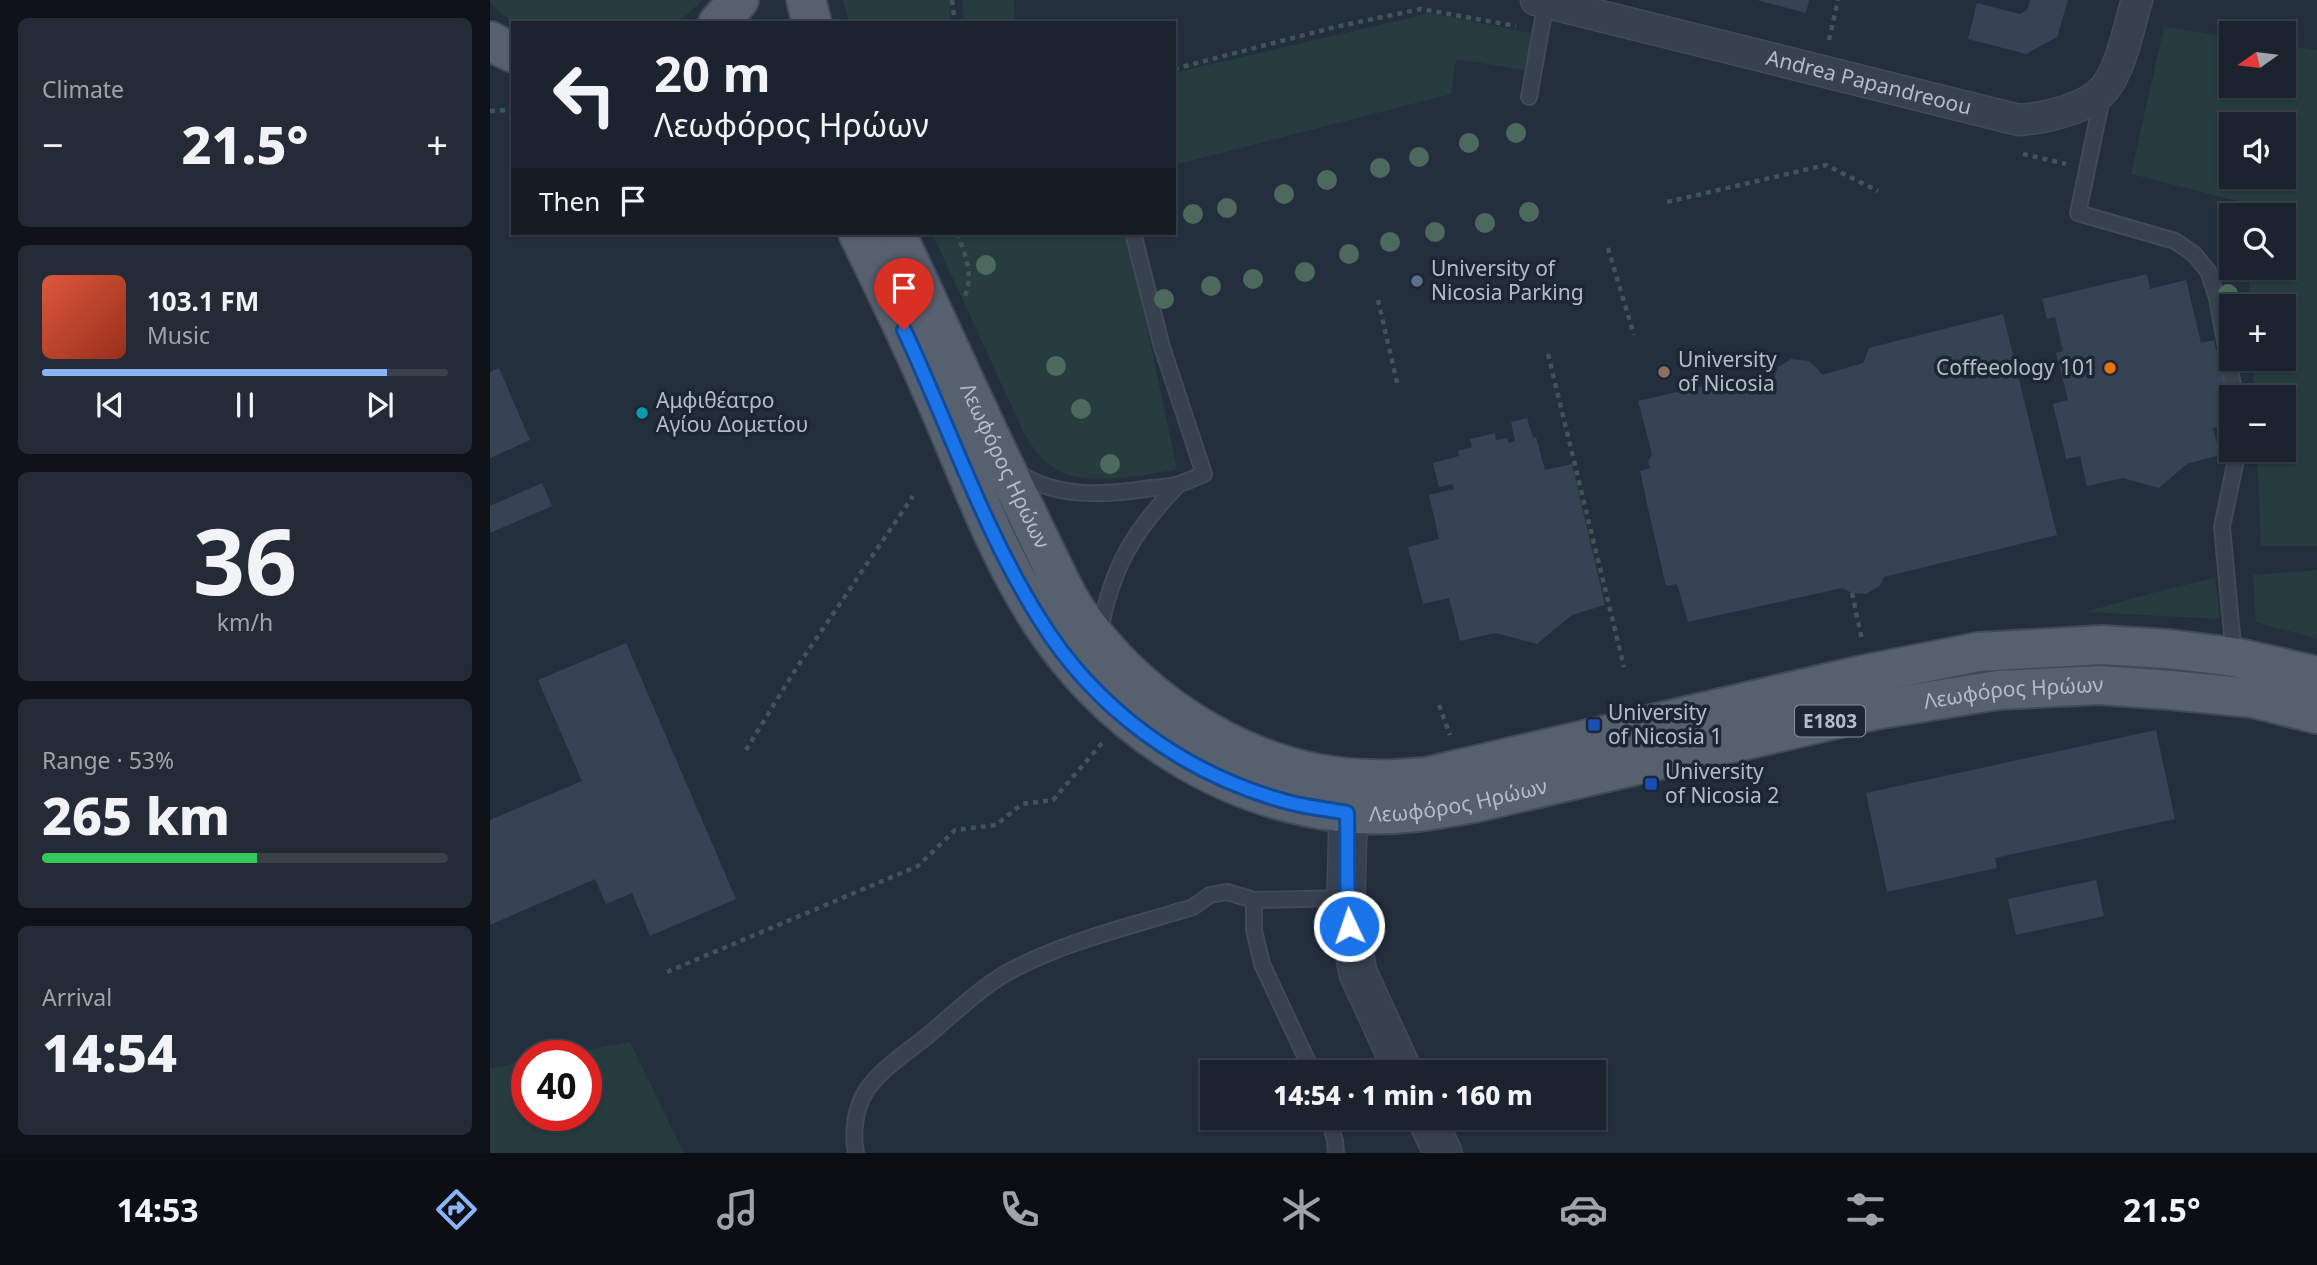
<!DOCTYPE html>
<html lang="en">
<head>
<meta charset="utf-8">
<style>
  body { margin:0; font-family:"Noto Sans",sans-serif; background:#242b36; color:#f1f3f6; height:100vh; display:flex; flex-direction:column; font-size:26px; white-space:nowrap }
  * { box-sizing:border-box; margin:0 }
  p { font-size:23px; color:#a0a4aa }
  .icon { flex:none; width:38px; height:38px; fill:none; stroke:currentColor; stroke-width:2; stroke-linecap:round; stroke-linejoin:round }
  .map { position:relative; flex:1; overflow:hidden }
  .sheet { display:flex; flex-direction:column; gap:18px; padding:18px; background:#0f1319; width:490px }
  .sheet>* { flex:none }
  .top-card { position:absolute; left:21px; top:21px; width:665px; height:214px; border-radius:0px; box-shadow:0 2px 5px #0004,0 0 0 2px #39404a; background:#1b232e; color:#f1f3f6; overflow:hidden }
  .needle { width:46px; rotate:256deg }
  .tools { position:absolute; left:1729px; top:21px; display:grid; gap:14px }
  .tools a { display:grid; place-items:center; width:77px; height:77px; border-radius:0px; background:#1b232e; box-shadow:0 2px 5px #0004,0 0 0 2px #39404a; font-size:35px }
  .speed { position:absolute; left:21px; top:1040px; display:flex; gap:14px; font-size:35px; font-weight:700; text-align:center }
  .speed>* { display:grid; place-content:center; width:91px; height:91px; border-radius:50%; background:#1b232e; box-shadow:0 2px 5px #0004,0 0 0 2px #39404a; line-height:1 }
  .speed .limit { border:10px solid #d22; background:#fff; color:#111 }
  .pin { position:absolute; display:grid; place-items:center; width:60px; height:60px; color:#fff; margin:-72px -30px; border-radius:50% 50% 50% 0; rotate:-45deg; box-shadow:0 0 7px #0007 }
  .pin .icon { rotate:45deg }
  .me { position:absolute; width:77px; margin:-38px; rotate:357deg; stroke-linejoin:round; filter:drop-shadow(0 0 5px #0008) }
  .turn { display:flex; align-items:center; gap:24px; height:147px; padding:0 28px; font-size:32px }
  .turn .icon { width:91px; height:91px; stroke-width:2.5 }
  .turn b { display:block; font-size:49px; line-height:60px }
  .then { display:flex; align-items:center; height:66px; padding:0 28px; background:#0003; gap:14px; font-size:26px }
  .big { font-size:52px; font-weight:800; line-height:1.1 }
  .sheet .card { flex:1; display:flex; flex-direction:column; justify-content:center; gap:10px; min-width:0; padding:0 24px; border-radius:10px; background:#242b36 }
  .sheet .dial { align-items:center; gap:0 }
  .dial b { font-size:91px; line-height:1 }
  .song { display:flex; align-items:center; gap:21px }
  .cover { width:84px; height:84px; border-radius:10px; background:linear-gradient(135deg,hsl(10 70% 55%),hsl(10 70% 35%)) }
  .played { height:7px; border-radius:4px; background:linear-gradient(90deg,#8ab4f8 85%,#39404a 85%) }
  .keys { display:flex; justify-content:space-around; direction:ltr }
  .heat { display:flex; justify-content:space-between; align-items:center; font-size:38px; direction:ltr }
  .charge { height:10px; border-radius:5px; background:linear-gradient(90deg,#34c759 53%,#39404a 0) }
  .trip { position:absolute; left:710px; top:1060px; width:406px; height:70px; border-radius:0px; background:#1b232e; box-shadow:0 2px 5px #0004,0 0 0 2px #39404a; font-weight:800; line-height:70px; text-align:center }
  .tab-bar { display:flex; height:112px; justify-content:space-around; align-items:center; background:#0b0e12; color:#a0a4aa }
  .tab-bar .icon { width:49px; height:49px }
  .tab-bar .on { color:#8ab4f8 }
  .tab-bar b { font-size:32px; color:#f1f3f6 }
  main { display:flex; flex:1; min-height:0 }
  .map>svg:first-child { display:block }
  .green { fill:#263c3f; fill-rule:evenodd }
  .building { fill:#364354 }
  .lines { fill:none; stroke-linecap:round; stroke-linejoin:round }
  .service-casing { stroke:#414a57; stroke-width:18 }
  .minor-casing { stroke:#414a57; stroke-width:33 }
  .tertiary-casing { stroke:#414a57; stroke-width:40 }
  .primary-casing { stroke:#414a57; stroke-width:42 }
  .path { stroke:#3f5557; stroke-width:4.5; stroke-dasharray:5 5; stroke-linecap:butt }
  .service { stroke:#38414e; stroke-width:14 }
  .minor { stroke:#38414e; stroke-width:30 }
  .tertiary { stroke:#38414e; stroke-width:37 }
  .primary { stroke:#56606e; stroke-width:38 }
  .tree { fill:#4b6a5d }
  .route-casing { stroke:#114b97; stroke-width:18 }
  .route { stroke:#1a73e8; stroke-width:12 }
  .service-dot { fill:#5c6f8a; stroke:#1d2633; stroke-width:2.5 }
  .food-dot { fill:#e8710a; stroke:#1d2633; stroke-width:2.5 }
  .education-dot { fill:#8d6e63; stroke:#1d2633; stroke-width:2.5 }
  .culture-dot { fill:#0f9aa8; stroke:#1d2633; stroke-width:2.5 }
  .transit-dot { fill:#1a4fb4; stroke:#1d2633; stroke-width:2.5 }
  .labels { text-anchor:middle; stroke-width:7; stroke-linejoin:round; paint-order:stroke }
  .shield { fill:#1d2633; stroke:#878f9c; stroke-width:2 }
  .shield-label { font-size:19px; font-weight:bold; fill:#b4bcc9 }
  .street-label { font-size:21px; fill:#b4bcc9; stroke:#1d2633 }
  .poi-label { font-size:21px; fill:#b4bcc9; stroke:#1d2633; text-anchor:start }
</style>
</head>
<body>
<main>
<section class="sheet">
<div class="card"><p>Climate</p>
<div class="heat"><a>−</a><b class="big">21.5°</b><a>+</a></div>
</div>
<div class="card">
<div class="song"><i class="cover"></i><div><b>103.1 FM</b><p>Music</p></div></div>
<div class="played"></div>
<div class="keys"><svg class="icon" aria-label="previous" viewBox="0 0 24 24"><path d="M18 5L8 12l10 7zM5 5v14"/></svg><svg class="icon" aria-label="pause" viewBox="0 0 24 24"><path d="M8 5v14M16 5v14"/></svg><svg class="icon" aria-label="next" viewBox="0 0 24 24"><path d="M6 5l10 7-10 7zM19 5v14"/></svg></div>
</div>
<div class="card dial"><b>36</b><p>km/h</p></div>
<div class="card"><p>Range · 53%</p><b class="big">265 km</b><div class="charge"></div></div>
<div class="card"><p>Arrival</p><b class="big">14:54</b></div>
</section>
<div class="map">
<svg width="1827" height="1153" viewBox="0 0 1827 1153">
  <rect width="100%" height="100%" fill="#242f3e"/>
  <path class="green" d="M0 0H212L198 14 184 23H23L0 3Z
    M353 0H460L461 23H359Z
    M472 0H524L525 23H474Z
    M941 13 1045 34 1039 71 966 59 961 94 684 165V73Z
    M1674 27 1741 37V86H1794V45L1827 50V546H1771L1767 450H1794V397H1764L1763 359H1794V306H1760L1759 268H1794V215H1756L1755 203 1641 174ZM1741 124H1794V177H1741Z
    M442 233H637L687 469C656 476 597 486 569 471 553 463 541 446 533 431Z
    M1827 570V639L1766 622 1763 575Z
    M1725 578 1730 619 1595 612 1673 590Z
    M140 1042 194 1153H0V1068L37 1061V1115H96V1055H70Z"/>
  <path class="building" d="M1267 0H1319L1316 13Z
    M1540 0H1578L1567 37 1536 54 1478 39 1487 3 1530 14 1537 10Z
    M1657 274 1660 289 1696 280 1711 343 1724 340 1741 412V423L1723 428 1730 455 1697 464 1669 488 1633 478 1597 486 1590 456 1576 459 1563 404 1578 400 1566 353 1573 351 1565 317 1557 319 1552 299Z
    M1513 314 1567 535 1394 577 1390 586 1376 594 1362 593 1352 588 1198 622 1187 584 1176 586 1159 513 1150 471 1160 468 1158 461 1162 454 1148 401 1235 381 1251 394 1281 387 1288 367 1301 359 1319 361 1328 369 1332 375 1373 363 1379 348Z
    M9 368 40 440 0 458V372Z
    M1037 418 1043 438 1046 437 1055 470 1082 464 1115 605 1082 615 1047 644 1005 633 970 641 959 598 933 604 918 547 949 539 939 495 964 489 963 484 949 487 943 463 969 456 968 451 982 447 980 439 1005 433 1006 440 1017 438 1019 443 1025 441 1021 422Z
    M52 483 62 506 0 533V506Z
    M136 643 246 899 160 936 142 893 116 904 105 879 0 925V820L92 781 48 680Z
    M1666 730 1685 819 1505 858 1507 868 1397 892 1376 793Z
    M1606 880 1614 916 1526 935 1518 899Z"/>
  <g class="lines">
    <g class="service-casing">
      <path id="service" d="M1613 93 1588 213 1685 241 1704 254 1718 271 1727 298 1745 397
        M1039 97 1056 2
        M529 473C567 499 618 495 662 488 670 487 680 487 689 484 697 482 706 477 714 474L672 347 643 233
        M610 632C621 569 644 530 688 485
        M1744 656 1732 527 1748 450
        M764 900V930L772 964 823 1073
        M839 1118 845 1141 846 1153
        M366 1153C362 1134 365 1108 376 1091 391 1069 416 1053 436 1037 465 1013 495 982 530 966 584 939 645 925 703 907L720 895 737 892 764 900 855 898"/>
    </g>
    <g class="minor-casing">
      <g id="minor">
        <path id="s1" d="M1046 0 1529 120C1555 118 1598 109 1615 88 1632 66 1639 26 1647 0"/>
      </g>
    </g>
    <g class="tertiary-casing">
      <path id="tertiary" d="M859 784 856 898 859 926 868 973 914 1073
        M936 1118 953 1153"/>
    </g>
    <g class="primary-casing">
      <g id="primary">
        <path d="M316 0 322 23"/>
        <path d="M228 23 249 0"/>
        <path d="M0 41 23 53"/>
        <path id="s2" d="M368 233C393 285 419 337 442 391 476 467 504 549 550 620 619 726 731 800 857 813 902 818 945 810 988 802L1385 710 1508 690 1609 685 1680 690 1763 698 1827 714"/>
        <path id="s3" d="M406 233C444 314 481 397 520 478 533 505 546 532 559 559 569 579 578 601 592 619 658 710 769 778 883 779 901 780 918 778 936 777L1372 675 1488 652 1612 645 1678 649 1744 657 1827 676"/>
      </g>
    </g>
    <path class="path" d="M462 0 465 23
      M1339 40 1348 0
      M684 69 845 27 931 9 1026 26
      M0 111 23 110
      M1533 154 1576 164
      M1177 202 1336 165 1388 191
      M467 233C475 254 484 274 475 296
      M1118 248 1144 335
      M888 300 908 387
      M1058 354 1134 667
      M1362 593 1372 640
      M949 705 960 735
      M256 750 307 667 423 496
      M177 972 428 866 465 830 506 825 532 804 563 800 613 742"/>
    <use href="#service" class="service"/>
    <use href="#minor" class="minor"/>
    <use href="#tertiary" class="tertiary"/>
    <use href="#primary" class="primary"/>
  </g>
  <g class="tree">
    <circle cx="1026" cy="133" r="10"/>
    <circle cx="979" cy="143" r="10"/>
    <circle cx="929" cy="157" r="10"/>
    <circle cx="890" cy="168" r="10"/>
    <circle cx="837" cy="180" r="10"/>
    <circle cx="794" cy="194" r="10"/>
    <circle cx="737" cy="208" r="10"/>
    <circle cx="1039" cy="212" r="10"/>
    <circle cx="703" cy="214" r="10"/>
    <circle cx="995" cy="223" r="10"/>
    <circle cx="945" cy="232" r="10"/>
    <circle cx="900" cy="242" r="10"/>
    <circle cx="859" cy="254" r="10"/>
    <circle cx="496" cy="265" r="10"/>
    <circle cx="815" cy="272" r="10"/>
    <circle cx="763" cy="279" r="10"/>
    <circle cx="721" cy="286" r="10"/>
    <circle cx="1738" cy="294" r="10"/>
    <circle cx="674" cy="299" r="10"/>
    <circle cx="566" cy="366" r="10"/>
    <circle cx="591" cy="409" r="10"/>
    <circle cx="620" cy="464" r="10"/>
  </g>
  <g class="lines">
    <g class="route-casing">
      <path id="route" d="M414 330C459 426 493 529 549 618 604 708 693 773 794 801 814 807 836 809 857 813 858 851 856 888 859 926"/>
    </g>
    <use href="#route" class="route"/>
  </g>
  <circle class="service-dot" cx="927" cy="281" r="7"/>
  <circle class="food-dot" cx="1620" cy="368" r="7"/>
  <circle class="education-dot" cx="1174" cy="372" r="7"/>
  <circle class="culture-dot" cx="152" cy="413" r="7"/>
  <g class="transit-dot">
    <rect x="1097" y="718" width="14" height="14" rx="3.5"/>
    <rect x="1154" y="777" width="14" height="14" rx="3.5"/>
  </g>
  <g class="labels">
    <rect class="shield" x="1305" y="705.5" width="70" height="31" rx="5"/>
    <g class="shield-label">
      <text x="1340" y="728">E1803</text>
    </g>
    <g class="street-label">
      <text dy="7" stroke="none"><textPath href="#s1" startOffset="343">Andrea Papandreoou</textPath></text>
      <text dy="7" stroke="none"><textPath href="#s3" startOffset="257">Λεωφόρος Ηρώων</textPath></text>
      <text dy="7" stroke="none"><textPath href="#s2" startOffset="1482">Λεωφόρος Ηρώων</textPath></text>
      <text dy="7" stroke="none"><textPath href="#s2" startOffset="915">Λεωφόρος Ηρώων</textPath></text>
    </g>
    <g class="poi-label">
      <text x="941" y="276">University of<tspan x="941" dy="24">Nicosia Parking</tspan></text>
      <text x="1188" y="367">University<tspan x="1188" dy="24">of Nicosia</tspan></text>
      <text x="1606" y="375" text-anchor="end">Coffeeology 101</text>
      <text x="166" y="408">Αμφιθέατρο<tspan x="166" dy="24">Αγίου Δομετίου</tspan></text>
      <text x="1118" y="720">University<tspan x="1118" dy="24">of Nicosia 1</tspan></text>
      <text x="1175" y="779">University<tspan x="1175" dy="24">of Nicosia 2</tspan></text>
    </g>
  </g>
</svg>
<div class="tools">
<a><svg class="needle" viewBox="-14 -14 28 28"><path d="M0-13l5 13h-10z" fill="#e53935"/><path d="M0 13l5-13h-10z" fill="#a0a4aa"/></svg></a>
<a><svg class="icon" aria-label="sound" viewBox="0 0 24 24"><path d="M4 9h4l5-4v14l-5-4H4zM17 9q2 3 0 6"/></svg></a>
<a><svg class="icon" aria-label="search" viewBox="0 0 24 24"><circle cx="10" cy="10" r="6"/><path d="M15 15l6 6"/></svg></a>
<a>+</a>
<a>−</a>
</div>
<div class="speed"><div class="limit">40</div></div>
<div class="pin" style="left:414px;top:330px;background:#d93025"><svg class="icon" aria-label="arrive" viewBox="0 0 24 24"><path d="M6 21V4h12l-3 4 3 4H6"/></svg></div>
<svg class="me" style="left:859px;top:926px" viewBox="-20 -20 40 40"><circle r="17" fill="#1a73e8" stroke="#fff" stroke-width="3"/><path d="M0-11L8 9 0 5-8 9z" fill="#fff"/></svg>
<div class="trip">14:54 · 1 min · 160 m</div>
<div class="top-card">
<div class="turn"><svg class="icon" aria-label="left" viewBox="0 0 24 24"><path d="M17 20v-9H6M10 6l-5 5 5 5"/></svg><div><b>20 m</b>Λεωφόρος Ηρώων</div></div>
<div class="then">Then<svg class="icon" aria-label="arrive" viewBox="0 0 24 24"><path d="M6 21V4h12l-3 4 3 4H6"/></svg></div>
</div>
</div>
</main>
<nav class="tab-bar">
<b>14:53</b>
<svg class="icon on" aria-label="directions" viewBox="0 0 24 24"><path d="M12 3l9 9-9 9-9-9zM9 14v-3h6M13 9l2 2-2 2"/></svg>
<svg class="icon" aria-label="music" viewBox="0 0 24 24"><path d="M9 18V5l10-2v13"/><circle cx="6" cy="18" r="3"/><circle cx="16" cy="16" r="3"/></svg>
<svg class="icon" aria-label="phone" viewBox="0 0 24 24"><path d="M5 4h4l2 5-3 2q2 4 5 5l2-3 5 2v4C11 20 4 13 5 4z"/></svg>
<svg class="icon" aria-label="climate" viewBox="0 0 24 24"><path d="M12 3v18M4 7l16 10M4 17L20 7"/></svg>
<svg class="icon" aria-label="car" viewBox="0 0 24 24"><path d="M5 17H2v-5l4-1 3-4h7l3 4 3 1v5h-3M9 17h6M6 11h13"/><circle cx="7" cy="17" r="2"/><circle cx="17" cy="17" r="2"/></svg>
<svg class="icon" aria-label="filters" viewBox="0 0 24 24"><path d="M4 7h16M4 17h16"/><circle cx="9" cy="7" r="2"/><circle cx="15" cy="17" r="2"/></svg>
<b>21.5°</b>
</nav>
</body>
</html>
